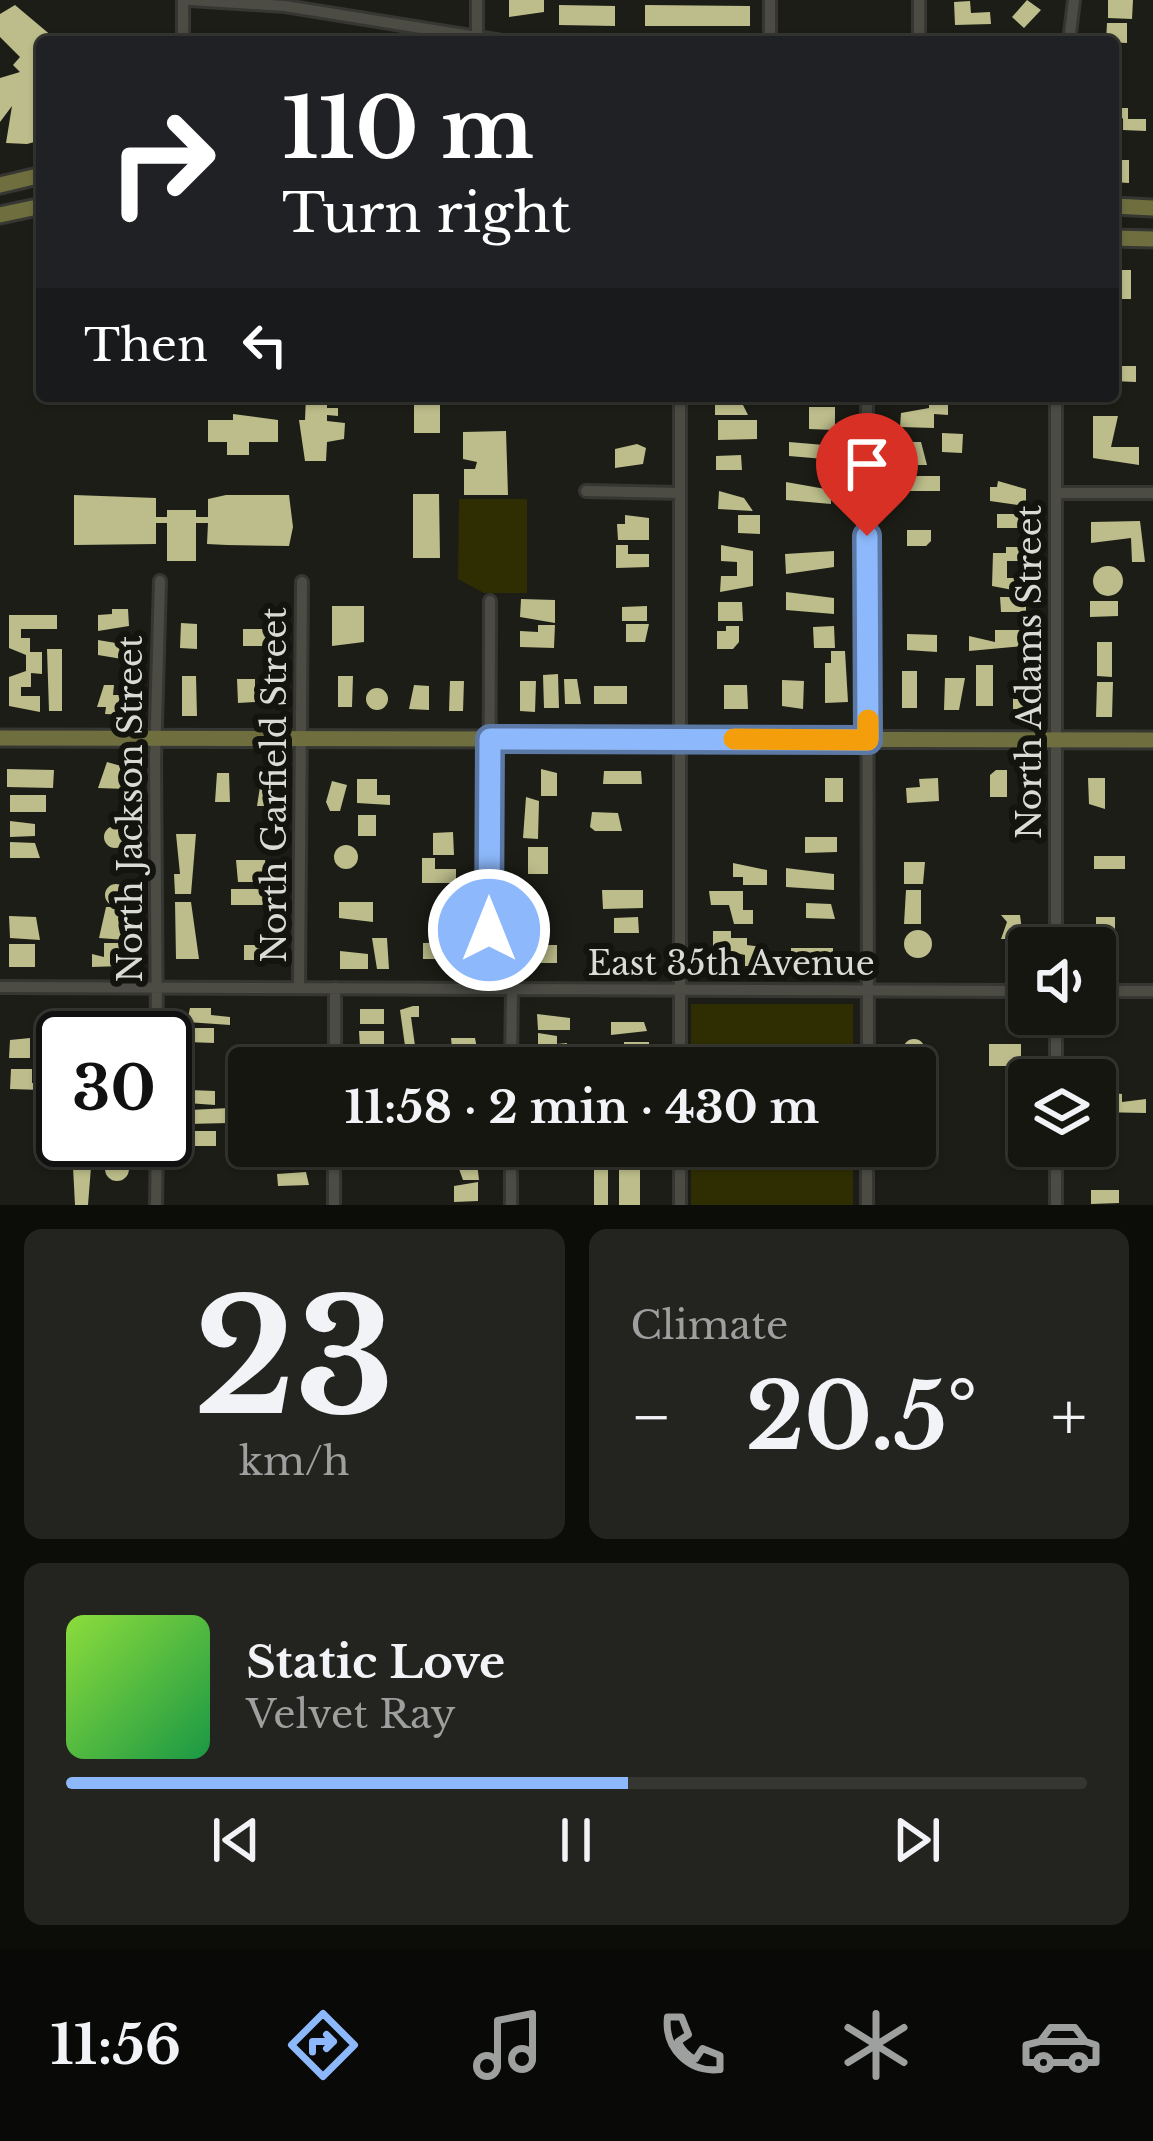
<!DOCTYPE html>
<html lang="en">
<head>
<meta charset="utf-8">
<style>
  body { margin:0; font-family:"Libre Baskerville",serif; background:#23231f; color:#f1f3f6; height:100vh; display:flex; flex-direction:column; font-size:45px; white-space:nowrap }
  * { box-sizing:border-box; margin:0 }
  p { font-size:39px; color:#9e9f9f }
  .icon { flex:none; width:66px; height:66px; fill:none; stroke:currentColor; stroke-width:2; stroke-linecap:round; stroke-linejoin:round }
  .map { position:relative; height:1205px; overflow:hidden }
  .sheet { display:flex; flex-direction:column; gap:24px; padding:24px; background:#0c0c09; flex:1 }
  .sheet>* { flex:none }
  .hud { position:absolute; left:36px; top:36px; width:1083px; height:366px; border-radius:12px; box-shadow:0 3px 9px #0004,0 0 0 3px #353531; background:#202124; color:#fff; overflow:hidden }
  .tools { position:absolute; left:1008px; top:927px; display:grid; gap:24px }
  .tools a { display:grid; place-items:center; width:108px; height:108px; border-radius:12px; background:#161611; box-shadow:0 3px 9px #0004,0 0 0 3px #353531; font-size:60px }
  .speed { position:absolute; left:36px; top:1011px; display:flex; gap:24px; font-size:60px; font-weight:700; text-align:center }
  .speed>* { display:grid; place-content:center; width:156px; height:156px; border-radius:50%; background:#161611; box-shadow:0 3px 9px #0004,0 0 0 3px #353531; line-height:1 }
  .speed .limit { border:6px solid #111; border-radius:18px; background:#fff; color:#111 }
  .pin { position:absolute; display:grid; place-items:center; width:102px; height:102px; color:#fff; margin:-123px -51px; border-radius:50% 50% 50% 0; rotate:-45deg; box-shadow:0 0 12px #0007 }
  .pin .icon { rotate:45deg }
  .me { position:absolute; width:132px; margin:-66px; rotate:0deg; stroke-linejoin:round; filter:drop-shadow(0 0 9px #0008) }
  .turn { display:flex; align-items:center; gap:42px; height:252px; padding:0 48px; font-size:54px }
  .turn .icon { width:156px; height:156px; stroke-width:2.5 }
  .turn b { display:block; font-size:84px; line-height:102px }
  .then { display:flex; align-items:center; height:114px; padding:0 48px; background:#0003; gap:24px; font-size:45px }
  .big { font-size:90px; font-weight:700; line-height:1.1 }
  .sheet .widget { flex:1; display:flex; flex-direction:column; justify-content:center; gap:18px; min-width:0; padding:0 42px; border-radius:18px; background:#23231f }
  .sheet .dial { align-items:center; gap:0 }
  .dial b { font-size:156px; line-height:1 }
  .song { display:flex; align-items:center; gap:36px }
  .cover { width:144px; height:144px; border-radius:18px; background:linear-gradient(135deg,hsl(90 70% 55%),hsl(140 70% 35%)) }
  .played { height:12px; border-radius:6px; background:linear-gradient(90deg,#8db9fc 55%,#353531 55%) }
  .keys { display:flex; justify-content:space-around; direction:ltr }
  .heat { display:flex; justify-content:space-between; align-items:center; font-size:66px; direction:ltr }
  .sheet .tiles { flex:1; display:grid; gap:24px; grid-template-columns:1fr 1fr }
  .widget:last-child { grid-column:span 2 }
  .trip { position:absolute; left:228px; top:1047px; width:708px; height:120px; border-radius:12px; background:#161611; box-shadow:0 3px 9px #0004,0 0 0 3px #353531; font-weight:700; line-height:120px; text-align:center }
  .tab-bar { display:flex; height:192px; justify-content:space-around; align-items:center; background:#090907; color:#9e9f9f }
  .tab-bar .icon { width:84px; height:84px }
  .tab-bar .selected { color:#8db9fc }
  .tab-bar b { font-size:54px; color:#f1f3f6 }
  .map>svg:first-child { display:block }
  .green { fill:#2f2e02 }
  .building { fill:#bcbd8a }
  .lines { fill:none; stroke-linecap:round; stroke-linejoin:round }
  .street-casing { stroke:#363632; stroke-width:16 }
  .secondary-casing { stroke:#363632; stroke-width:21 }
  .street { stroke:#4c4c45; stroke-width:10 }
  .secondary { stroke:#6e6e3f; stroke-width:15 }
  .route-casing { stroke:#5c78a4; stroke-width:30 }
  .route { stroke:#8db9fc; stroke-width:21 }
  .slow { stroke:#f59e0b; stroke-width:21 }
  .labels { text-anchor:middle; stroke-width:12; stroke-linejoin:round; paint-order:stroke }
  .street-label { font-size:33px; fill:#dadbd6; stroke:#14140e }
</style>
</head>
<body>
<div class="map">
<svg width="1153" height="1205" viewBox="0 0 1153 1205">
  <rect width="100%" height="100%" fill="#1d1d17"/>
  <path class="green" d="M459 499H527V593H484L458 579Z
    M691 1004H853V1068H691Z
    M691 1146H853V1205H691Z"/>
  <path class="building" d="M509 0H544V12L509 17Z
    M1027 0 1041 10 1024 28 1012 17Z
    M1108 0H1133L1132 19 1108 18Z
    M970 1 971 13 990 12 991 24 955 25 954 2Z
    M15 5 53 37 40 50 42 140 27 144 6 143 12 106 0 122V78L20 72 13 65 20 57 0 37V14Z
    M559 5 615 6V26L559 25Z
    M645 5 750 6V26H645Z
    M1107 23H1127V43L1106 42Z
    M1113 108H1128V119H1146V131L1123 130V118L1113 125Z
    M1113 160H1129V183L1113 182Z
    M1113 270H1131V299H1113Z
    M1113 366H1136V382L1113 381Z
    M306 396H327V408H338V416L327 415V421L345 423 344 439 327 442 326 461H305L299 420H305Z
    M414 396H440V433H414Z
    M929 396H948V415L934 414V428L900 427 901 413 929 408Z
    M715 398 740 399 748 415H715Z
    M809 407H835V430L809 429Z
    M233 414 278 420V442H249V455H227V442H208V420H233Z
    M1093 416H1118L1111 447H1139V465L1093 458Z
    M718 420H757V439L718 440Z
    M506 431 508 495H464V469H475L477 462 463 459V432Z
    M942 433 963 434 962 453 942 452Z
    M789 442 836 446V460L789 456Z
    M905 442H921L927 465H905Z
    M637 444 646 448 643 464 615 468V449Z
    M741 455 742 470H716V456Z
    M904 476H940V491H904Z
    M998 481 1026 489V506L990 501V487H997Z
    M786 482 831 490V504L786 500Z
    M719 491 744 498 753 511 718 509Z
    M413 494H439L440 558H413Z
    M74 495 156 498V517H167V510H196V517H208V499L226 495H289L293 527 289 546 227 545 207 544 208 523H196V561H167V523H156V544L74 545Z
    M997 514H1024V528H997Z
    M625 515 649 518V540H618L617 524H625Z
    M738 515H760V534L738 533Z
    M1140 521 1145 562H1132L1131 538 1091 543V522Z
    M907 530H931V541L926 546H907Z
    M616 545H628V554H649V567L616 568Z
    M721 545 753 551V586L720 592 721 576H737V562L721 561Z
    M1006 547H1023V561H1007V578H1023V592L992 586 993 553H1006Z
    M834 551V567L786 574 785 554Z
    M1093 581a15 15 0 1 1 30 0a15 15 0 1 1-30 0Z
    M786 592 834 598V614L786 610Z
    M1000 597H1026V612H1001Z
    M521 599 555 600V623L520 617Z
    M1090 601H1118V616L1090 617Z
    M718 602H742L743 621H718Z
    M332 606H364V642L332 646Z
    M647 606V621H622V607Z
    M112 609H128L129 626 98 631V615L112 614Z
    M9 615H57V629H21V638H30V652H42V674L31 673V687H21V696H40V712L9 706V677L26 671V655L9 648Z
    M181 623 197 624V649L180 648Z
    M626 624H649L645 642H626Z
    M538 625H555L554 648 520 647V631L538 632Z
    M726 626H739V642L733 649H717V631H726Z
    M834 626 835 648H814L813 627Z
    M243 629H271V646H243Z
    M995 630H1022L1023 646 969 651V636L995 642Z
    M907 634 937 635V652L907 650Z
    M98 640 128 645V660L98 655Z
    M1097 642H1112V677L1097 676Z
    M47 649H62V711H49Z
    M831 651H845L848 702 825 703V663H831Z
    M976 665H993V706H976Z
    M902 671H917V708H902Z
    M558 674 559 708H544L543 675Z
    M182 676H196L197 716H182Z
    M338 676H353L352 707H338Z
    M945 678H965L959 710H944Z
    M237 679H255V702L238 703Z
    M564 679H577L581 704H565Z
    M782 680 804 681 803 709 782 706Z
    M450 681H464L463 711H449Z
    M520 681H536L535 712 520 711Z
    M1097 682H1113L1112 717H1096Z
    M104 685H114L113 695H131V715L105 714 106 707H97Z
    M414 685 429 686V710L409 709Z
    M724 685H747L748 709H724Z
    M594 686H627V704H594Z
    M1013 686H1032L1028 709H1013Z
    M366 699a11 11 0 1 1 22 0a11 11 0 1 1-22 0Z
    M107 762 128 768 126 789 98 788Z
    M7 769 54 770 53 788 7 787Z
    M541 769 557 773V796H541Z
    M996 770H1007V797H990V775Z
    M604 771H641L642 784H603Z
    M217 773H229L230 802H215Z
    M262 774 276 777V803L270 806H257Z
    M825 778H843V802H825Z
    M938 778 939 801 907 803 906 788 920 787 919 779Z
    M1088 778H1105V809L1089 804Z
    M357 779H377V795H390V805L357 803Z
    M332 781 347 785 340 811H330L326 802Z
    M10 795H46V812H10Z
    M526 797 539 801 538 839 523 838Z
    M592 812 618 813 622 831H595L590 827Z
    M358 815H376V836H358Z
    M10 821 35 824V836L10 837Z
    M104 837a11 11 0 1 1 22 0a11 11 0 1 1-22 0Z
    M453 832 454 855H433V833Z
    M176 834H196L191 894H175L174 874H180Z
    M805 837H837V852L805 853Z
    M10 842 35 843 40 858H10Z
    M334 857a12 12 0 1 1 24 0a12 12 0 1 1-24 0Z
    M528 847H548V874H528Z
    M1094 856H1125V869H1094Z
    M422 858H435V869H456V883H422Z
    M236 860H265L267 882H238Z
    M904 862H925L923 884H904Z
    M733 863 767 870V885H743V877H733Z
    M786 868 834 874V890L786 887Z
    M105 895a11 11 0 1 1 22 0a11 11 0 1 1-22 0Z
    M231 889H267V905H231Z
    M602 890H643V908L603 909Z
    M906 890H921V924H904Z
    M709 891H743V910H753V924H734L729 905H711Z
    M175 902H191L199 959H176Z
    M339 902H373V922L339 918Z
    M806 903 831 904 835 919 806 918Z
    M106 907H122L126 940 99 938Z
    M1001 915H1020L1023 939H1001L1007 922Z
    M9 916 36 917 40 940 10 938Z
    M638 917 639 933H614V918Z
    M1096 917H1115V937H1096Z
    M904 944a14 14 0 1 1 28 0a14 14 0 1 1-28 0Z
    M713 931H731V938H747V945L762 947V966H745V955L713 948Z
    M372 938H387L389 969H377Z
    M455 942V959H423V943Z
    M104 943H125L122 966 92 967V954L104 957Z
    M9 944H35V967H9Z
    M244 945H271V960H244Z
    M529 945H557V963H529Z
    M791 948H833V962H791Z
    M340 951 368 954V969H340Z
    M413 1006H419V1017H411L416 1053H406L400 1010Z
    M190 1008H211V1015L230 1017V1025L187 1022Z
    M360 1009H384V1024H360Z
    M104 1021a12 12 0 1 1 24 0a12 12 0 1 1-24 0Z
    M537 1014 570 1018V1030H538Z
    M611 1022H644L647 1031 611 1035Z
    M214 1028V1043L187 1042 190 1028Z
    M359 1031H384V1046L360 1047Z
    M538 1033 557 1036V1044L567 1043V1050H538Z
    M30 1038V1058H9L10 1040Z
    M451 1038H475L479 1059 453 1060Z
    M903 1050a11 11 0 1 1 22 0a11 11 0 1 1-22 0Z
    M624 1042H649V1057L614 1058V1049H624Z
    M989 1044H1021V1061L1016 1066H989Z
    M11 1069H32V1083H41V1090L10 1089Z
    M215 1091V1105L187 1103 190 1090Z
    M1113 1093 1122 1094V1102L1146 1099V1113L1097 1112 1095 1095Z
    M229 1108V1123L187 1124 190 1110Z
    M190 1131H216V1146H190Z
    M594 1150H608V1205H594Z
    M309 1151 306 1166H284V1152Z
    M619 1153H640V1205H619Z
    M454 1155H476L479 1180H463Z
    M105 1169a12 12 0 1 1 24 0a12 12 0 1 1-24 0Z
    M73 1167H91L88 1205H75Z
    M277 1174 306 1172 309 1185 278 1186Z
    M478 1182V1201L454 1202V1186Z
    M1091 1190H1119V1203L1091 1204Z"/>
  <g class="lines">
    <g class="street-casing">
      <path id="street" d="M190 0 285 6 508 42
        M770 0V42
        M477 40V0
        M183 42V0
        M919 42V0
        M1069 42 1074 0
        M867 396 868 1068
        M1056 396V948
        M586 491 680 493
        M1056 493H1153
        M0 987 1029 991
        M299 988 302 582
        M489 989 490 601
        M1095 991H1153
        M157 1038 155 758 160 581
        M335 1068V988
        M511 1068 512 989
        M680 1068V396
        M1056 1080V1014
        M680 1146V1205
        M156 1205 157 1140
        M334 1205V1146
        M511 1205V1146
        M867 1205V1146
        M1056 1205V1146"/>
    </g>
    <g class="secondary-casing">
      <path id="secondary" d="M0 185 42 175
        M1113 206 1153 208
        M0 215 42 206
        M1113 238 1153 239
        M0 738 1153 740"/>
    </g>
    <use href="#street" class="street"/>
    <use href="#secondary" class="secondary"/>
  </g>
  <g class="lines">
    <g class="route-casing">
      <path id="route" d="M489 930 490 739 868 740 867 536"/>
    </g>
    <use href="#route" class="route"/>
    <path class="slow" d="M734 739 868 740V720"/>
  </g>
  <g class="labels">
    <g class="street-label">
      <text transform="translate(1029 672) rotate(-90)" y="12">North Adams Street</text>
      <text transform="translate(274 785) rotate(-90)" y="12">North Garfield Street</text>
      <text transform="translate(130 809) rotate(-90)" y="12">North Jackson Street</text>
      <text x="731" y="975">East 35th Avenue</text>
    </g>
  </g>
</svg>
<div class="tools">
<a><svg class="icon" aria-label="sound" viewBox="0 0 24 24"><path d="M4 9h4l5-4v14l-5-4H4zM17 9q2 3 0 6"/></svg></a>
<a><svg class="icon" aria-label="layers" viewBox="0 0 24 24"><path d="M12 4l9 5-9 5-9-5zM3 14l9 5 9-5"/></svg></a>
</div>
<div class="speed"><div class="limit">30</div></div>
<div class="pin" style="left:867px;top:536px;background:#d93025"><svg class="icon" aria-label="arrive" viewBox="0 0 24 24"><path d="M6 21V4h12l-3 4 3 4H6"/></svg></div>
<svg class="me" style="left:489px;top:930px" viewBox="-20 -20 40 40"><circle r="17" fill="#8db9fc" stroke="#fff" stroke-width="3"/><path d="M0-11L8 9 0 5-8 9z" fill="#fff"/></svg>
<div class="trip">11:58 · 2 min · 430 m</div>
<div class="hud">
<div class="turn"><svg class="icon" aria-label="right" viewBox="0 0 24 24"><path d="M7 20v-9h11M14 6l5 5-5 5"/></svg><div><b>110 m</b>Turn right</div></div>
<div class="then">Then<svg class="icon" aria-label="left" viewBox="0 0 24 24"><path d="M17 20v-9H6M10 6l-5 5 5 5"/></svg></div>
</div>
</div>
<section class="sheet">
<div class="tiles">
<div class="widget dial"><b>23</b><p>km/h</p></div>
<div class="widget"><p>Climate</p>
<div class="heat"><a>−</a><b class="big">20.5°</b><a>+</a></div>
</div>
<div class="widget">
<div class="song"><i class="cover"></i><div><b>Static Love</b><p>Velvet Ray</p></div></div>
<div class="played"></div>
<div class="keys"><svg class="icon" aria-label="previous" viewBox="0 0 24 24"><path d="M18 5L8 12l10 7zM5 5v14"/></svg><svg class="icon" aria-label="pause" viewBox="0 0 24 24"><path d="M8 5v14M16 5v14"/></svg><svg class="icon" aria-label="next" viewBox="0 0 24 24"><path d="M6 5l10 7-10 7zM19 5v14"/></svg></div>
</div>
</div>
</section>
<nav class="tab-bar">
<b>11:56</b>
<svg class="icon selected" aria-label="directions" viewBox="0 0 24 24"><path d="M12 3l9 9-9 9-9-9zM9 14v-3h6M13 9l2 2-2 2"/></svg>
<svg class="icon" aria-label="music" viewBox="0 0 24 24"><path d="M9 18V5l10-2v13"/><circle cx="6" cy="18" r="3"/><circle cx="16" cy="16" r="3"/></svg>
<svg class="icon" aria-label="phone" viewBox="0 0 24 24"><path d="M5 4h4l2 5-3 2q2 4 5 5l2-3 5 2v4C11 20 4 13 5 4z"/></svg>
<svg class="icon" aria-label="climate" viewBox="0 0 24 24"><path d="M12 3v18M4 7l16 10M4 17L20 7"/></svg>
<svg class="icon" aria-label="car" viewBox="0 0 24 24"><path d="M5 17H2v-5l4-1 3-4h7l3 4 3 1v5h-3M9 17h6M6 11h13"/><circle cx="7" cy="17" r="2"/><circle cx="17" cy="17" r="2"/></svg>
</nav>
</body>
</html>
